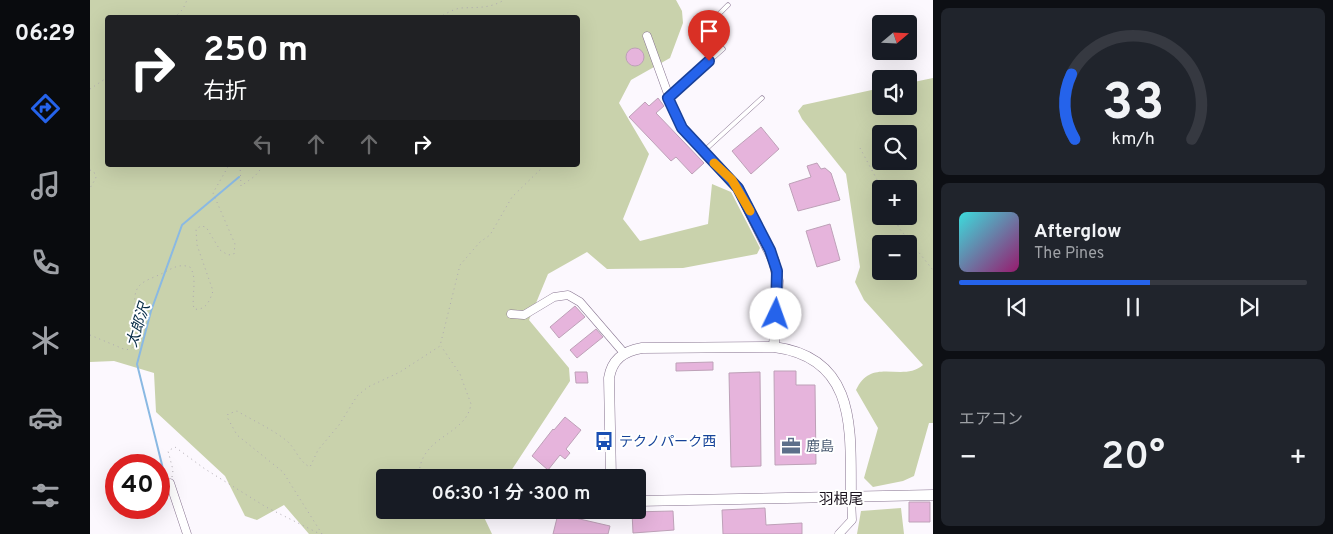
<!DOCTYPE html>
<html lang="ja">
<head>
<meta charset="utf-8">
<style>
  body { margin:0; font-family:Overpass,"Noto Sans JP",sans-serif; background:#20242c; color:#f1f3f6; height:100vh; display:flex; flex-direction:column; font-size:19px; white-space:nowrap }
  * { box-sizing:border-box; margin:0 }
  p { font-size:16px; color:#9ea1a6 }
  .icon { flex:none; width:28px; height:28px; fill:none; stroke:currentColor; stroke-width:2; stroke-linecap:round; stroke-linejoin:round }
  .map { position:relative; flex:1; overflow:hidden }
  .drawer { display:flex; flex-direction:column; gap:8px; padding:8px; background:#0d0f14; width:400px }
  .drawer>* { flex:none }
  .banner { position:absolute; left:15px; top:15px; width:475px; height:152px; border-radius:5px; box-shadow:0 5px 20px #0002; background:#202124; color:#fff; overflow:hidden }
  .needle { width:32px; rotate:71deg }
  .controls { position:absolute; left:782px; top:15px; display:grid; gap:10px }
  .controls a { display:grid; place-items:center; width:45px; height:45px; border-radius:5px; background:#171b24; box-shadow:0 5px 20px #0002; font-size:25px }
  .speed { position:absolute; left:15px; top:454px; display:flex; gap:10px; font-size:25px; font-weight:700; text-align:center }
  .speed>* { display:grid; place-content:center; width:65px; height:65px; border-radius:50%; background:#171b24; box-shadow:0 5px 20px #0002; line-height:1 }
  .speed .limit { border:8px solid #d22; background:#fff; color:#111 }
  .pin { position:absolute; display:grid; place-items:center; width:42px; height:42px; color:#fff; margin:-51px -21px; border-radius:50% 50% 50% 0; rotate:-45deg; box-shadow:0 0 5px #0007 }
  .pin .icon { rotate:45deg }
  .me { position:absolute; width:55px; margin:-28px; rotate:3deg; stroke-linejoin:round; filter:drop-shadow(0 0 4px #0008) }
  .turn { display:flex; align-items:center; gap:18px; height:105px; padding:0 15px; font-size:22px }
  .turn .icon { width:65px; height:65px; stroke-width:2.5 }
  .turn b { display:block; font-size:35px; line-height:42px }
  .lanes { display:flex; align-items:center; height:48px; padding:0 15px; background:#0003; justify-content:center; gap:25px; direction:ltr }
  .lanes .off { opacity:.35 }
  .big { font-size:38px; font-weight:600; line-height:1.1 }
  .drawer .widget { flex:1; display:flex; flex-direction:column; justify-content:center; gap:8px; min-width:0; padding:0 18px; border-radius:8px; background:#20242c }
  .drawer .dial { align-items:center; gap:0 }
  .dial svg { height:130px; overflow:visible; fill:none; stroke:#363941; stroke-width:7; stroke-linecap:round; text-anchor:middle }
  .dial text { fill:#f1f3f6; stroke:none }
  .song { display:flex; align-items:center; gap:15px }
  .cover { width:60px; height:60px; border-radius:8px; background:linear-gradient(135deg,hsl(180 70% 55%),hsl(320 70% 35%)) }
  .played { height:5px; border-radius:2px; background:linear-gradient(90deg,#2563eb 55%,#363941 55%) }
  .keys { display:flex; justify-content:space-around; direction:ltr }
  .heat { display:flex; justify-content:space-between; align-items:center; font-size:28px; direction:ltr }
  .trip { position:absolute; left:286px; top:469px; width:270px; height:50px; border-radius:5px; background:#171b24; box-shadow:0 5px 20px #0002; font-weight:600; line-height:50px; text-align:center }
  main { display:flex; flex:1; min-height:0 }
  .menu { display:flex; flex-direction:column; width:90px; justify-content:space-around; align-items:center; background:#090b0e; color:#9ea1a6 }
  .menu .icon { width:35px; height:35px }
  .menu .selected { color:#2563eb }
  .menu b { font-size:22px; color:#f1f3f6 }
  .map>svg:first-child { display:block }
  .green { fill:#c9d2ac; fill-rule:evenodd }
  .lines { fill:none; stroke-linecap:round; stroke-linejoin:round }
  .stream { stroke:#8ab9e3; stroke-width:2 }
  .building { fill:#e6b4dc; stroke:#bea1b8 }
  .service-casing { stroke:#877490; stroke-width:5 }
  .minor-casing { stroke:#877490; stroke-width:9 }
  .tertiary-casing { stroke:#877490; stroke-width:11 }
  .path { stroke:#afaab1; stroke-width:1; stroke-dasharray:1 4; stroke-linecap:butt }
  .service { stroke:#fff; stroke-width:4 }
  .minor { stroke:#fff; stroke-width:8 }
  .tertiary { stroke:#fff; stroke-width:10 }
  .route-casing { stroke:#184099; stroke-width:12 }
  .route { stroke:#2563eb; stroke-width:9 }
  .slow { stroke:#f59e0b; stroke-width:9 }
  .labels { text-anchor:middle; stroke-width:4; stroke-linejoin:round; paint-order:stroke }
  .transit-label { font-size:14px; fill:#164399; stroke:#fff; text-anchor:start }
  .service-label { font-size:14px; fill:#4e5e75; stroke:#fff; text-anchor:start }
  .water-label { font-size:15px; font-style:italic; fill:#062b47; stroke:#fff }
  .neighbourhood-label { font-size:15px; fill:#1c141f; stroke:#fff }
</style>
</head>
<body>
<main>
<nav class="menu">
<b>06:29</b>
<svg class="icon selected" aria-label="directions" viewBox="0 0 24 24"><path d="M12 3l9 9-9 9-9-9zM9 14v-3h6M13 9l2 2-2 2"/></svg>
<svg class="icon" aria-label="music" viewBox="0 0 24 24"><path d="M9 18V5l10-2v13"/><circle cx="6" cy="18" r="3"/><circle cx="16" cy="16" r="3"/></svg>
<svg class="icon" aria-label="phone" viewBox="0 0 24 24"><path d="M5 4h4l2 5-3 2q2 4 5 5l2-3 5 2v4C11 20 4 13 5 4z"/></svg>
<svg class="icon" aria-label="climate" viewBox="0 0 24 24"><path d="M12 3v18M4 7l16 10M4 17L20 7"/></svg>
<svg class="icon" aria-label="car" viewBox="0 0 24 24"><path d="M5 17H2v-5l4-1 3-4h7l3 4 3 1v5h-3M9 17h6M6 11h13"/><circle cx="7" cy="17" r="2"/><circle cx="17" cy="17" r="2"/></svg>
<svg class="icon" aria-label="filters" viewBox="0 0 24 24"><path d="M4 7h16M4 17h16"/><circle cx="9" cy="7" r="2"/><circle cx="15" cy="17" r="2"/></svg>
</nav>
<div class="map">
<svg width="843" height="534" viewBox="0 0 843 534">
  <rect width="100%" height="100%" fill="#fcf8fe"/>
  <path class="green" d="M0 0H586L592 11 593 23 580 58 541 80 529 103 559 154 533 219 550 241 618 224 622 184 641 192 670 248 667 254 593 268 517 269 497 252 458 274 439 320 479 368 480 381 417 477 295 478V510H396L393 515 402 534H219L194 505 167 520 155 516 135 476 66 412 64 373 24 361 0 362ZM18 18H488V165H18Z
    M843 78V423H839L824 476 813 481 783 487 774 478 788 428 766 390C782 356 812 383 833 365L774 300 765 282 770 267 756 174 712 119 708 111 713 105 791 88V106H819V83ZM791 134H819V161H791ZM791 189H819V216H791ZM791 244H819V271H791Z
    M811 508 814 534H767L771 511Z"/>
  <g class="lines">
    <path class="stream" d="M77 485 47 364 61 311 92 225 149 177"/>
  </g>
  <path class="building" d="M536 57a9 9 0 1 1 18 0a9 9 0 1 1-18 0Z
    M568 98 574 106 566 113 614 163 602 174 586 157 581 161 539 117 555 102 559 106Z
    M671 127 689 149 661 174 642 151Z
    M727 163 731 169 735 168 741 173 750 200 708 211 699 184 721 177 717 166Z
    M740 224 750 260 727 267 716 231Z
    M485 306 495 317 469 338 460 327Z
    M506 329 513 337 487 358 480 350Z
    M623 362V370L586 371V363Z
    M684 371H706V385H725L726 464 685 465Z
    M485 372H497L498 383H486Z
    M670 372 671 466 641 467 639 373Z
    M475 417 491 430 476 449 480 453 475 459 470 455 458 470 442 456 463 429 464 430Z
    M819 502H840V522H819Z
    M675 508 676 525 712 523V534H633L632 510Z
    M583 511 584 530 543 533 542 512Z
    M468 514 520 526 518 534H463Z"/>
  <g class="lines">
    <g class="service-casing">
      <path id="service" d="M579 97 633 49 610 23 626 17 638 5
        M615 150 672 98"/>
    </g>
    <g class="minor-casing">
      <path id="minor" d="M557 36 586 116 592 128 613 151
        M421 314 434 315 464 297 478 295 490 302 534 353
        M80 483 97 534
        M749 534 762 520 761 498"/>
    </g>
    <g class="tertiary-casing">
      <path id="tertiary" d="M613 151 648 188 684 261 688 281 684 347
        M521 478 519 378C522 359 534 351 552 348L684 347C769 358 760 433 761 498
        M548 501 843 495"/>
    </g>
    <path class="path" d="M84 18 93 9 97 0
      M349 18C355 14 363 9 371 8 387 7 399 9 414 0
      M0 89 18 77
      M770 148 792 189
      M150 165 151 186 165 176 174 165
      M0 170 4 172 6 178 0 188
      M804 216 809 228 843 270
      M0 335 36 350 42 348C56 329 36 299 50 285 55 280 65 277 71 274 81 269 89 263 100 267 108 279 101 295 104 309 116 311 120 300 123 291L107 245 106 229 111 226 116 227 130 250 138 255 144 254 145 244 123 193 139 165
      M82 477 83 470 78 451 85 447 115 469 176 507 230 534
      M329 478C328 435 376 437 381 404L370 374 351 346
      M232 534 193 472 147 435 137 417 138 414 147 411C164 421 182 429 197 441 206 449 209 462 220 467L228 450 249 425 267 396 278 387 310 372 350 346 370 265 390 242 400 235 422 197 455 165"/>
    <use href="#service" class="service"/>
    <use href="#minor" class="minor"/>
    <use href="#tertiary" class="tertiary"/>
  </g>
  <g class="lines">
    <g class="route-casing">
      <path id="route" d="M619 61 578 98 592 128 648 188 680 250 687 271 686 314"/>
    </g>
    <use href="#route" class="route"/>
    <path class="slow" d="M624 163 642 180 660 211"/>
  </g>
  <defs>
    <g id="bus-bare" transform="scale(1.5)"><path d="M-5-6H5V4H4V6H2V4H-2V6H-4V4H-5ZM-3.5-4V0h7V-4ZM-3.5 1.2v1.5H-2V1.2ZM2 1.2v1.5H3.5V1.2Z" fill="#1a4fb4" stroke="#fff" stroke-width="2.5" paint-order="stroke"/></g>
    <g id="office-bare" transform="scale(1.5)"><path d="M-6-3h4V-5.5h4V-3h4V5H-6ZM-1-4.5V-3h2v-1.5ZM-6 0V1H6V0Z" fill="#5c6f8a" stroke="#fff" stroke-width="2.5" paint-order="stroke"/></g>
  </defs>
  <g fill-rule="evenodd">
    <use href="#bus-bare" x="514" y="441"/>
    <use href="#office-bare" x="701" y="446"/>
  </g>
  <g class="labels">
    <g class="transit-label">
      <text x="529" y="446">テクノパーク西</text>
    </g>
    <g class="service-label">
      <text x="716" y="451">鹿島</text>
    </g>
    <g class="water-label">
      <text transform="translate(48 325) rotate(-72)" y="5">太郎沢</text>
    </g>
    <g class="neighbourhood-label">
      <text x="751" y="504">羽根尾</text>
    </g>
  </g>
</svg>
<div class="controls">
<a><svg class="needle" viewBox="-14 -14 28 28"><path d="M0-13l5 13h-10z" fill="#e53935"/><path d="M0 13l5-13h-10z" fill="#9ea1a6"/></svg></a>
<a><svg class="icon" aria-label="sound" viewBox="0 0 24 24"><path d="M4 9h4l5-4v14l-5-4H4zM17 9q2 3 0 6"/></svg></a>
<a><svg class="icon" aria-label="search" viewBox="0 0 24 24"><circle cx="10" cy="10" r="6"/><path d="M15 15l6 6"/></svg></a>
<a>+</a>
<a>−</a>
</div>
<div class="speed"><div class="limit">40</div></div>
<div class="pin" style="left:619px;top:61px;background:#d93025"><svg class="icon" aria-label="arrive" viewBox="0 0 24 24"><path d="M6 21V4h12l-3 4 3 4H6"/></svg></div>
<svg class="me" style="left:686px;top:314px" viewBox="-20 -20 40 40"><circle r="19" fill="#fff"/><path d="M0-13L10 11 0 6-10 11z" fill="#2563eb"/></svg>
<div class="trip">06:30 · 1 分 · 300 m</div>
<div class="banner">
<div class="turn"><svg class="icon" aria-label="right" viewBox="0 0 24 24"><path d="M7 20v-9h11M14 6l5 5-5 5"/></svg><div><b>250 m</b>右折</div></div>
<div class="lanes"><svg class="icon off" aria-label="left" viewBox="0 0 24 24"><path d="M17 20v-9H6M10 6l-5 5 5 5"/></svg><svg class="icon off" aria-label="ahead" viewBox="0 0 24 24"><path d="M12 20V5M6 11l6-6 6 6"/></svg><svg class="icon off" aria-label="ahead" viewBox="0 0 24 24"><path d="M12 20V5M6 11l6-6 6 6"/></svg><svg class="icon" aria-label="right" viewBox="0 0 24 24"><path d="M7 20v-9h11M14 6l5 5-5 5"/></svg></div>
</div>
</div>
<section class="drawer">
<div class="widget dial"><svg viewBox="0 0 100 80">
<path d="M14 69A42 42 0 1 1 86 69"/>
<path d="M14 69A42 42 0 0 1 12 29" stroke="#2563eb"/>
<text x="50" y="56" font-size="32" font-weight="700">33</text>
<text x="50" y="72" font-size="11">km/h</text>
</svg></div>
<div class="widget">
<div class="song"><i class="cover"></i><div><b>Afterglow</b><p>The Pines</p></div></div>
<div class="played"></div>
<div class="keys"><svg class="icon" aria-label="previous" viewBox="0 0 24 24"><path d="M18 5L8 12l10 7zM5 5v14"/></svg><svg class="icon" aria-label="pause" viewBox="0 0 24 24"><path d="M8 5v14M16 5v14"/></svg><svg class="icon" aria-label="next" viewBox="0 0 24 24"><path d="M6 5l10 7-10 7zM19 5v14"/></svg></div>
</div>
<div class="widget"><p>エアコン</p>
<div class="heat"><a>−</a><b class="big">20°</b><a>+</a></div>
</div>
</section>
</main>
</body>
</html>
